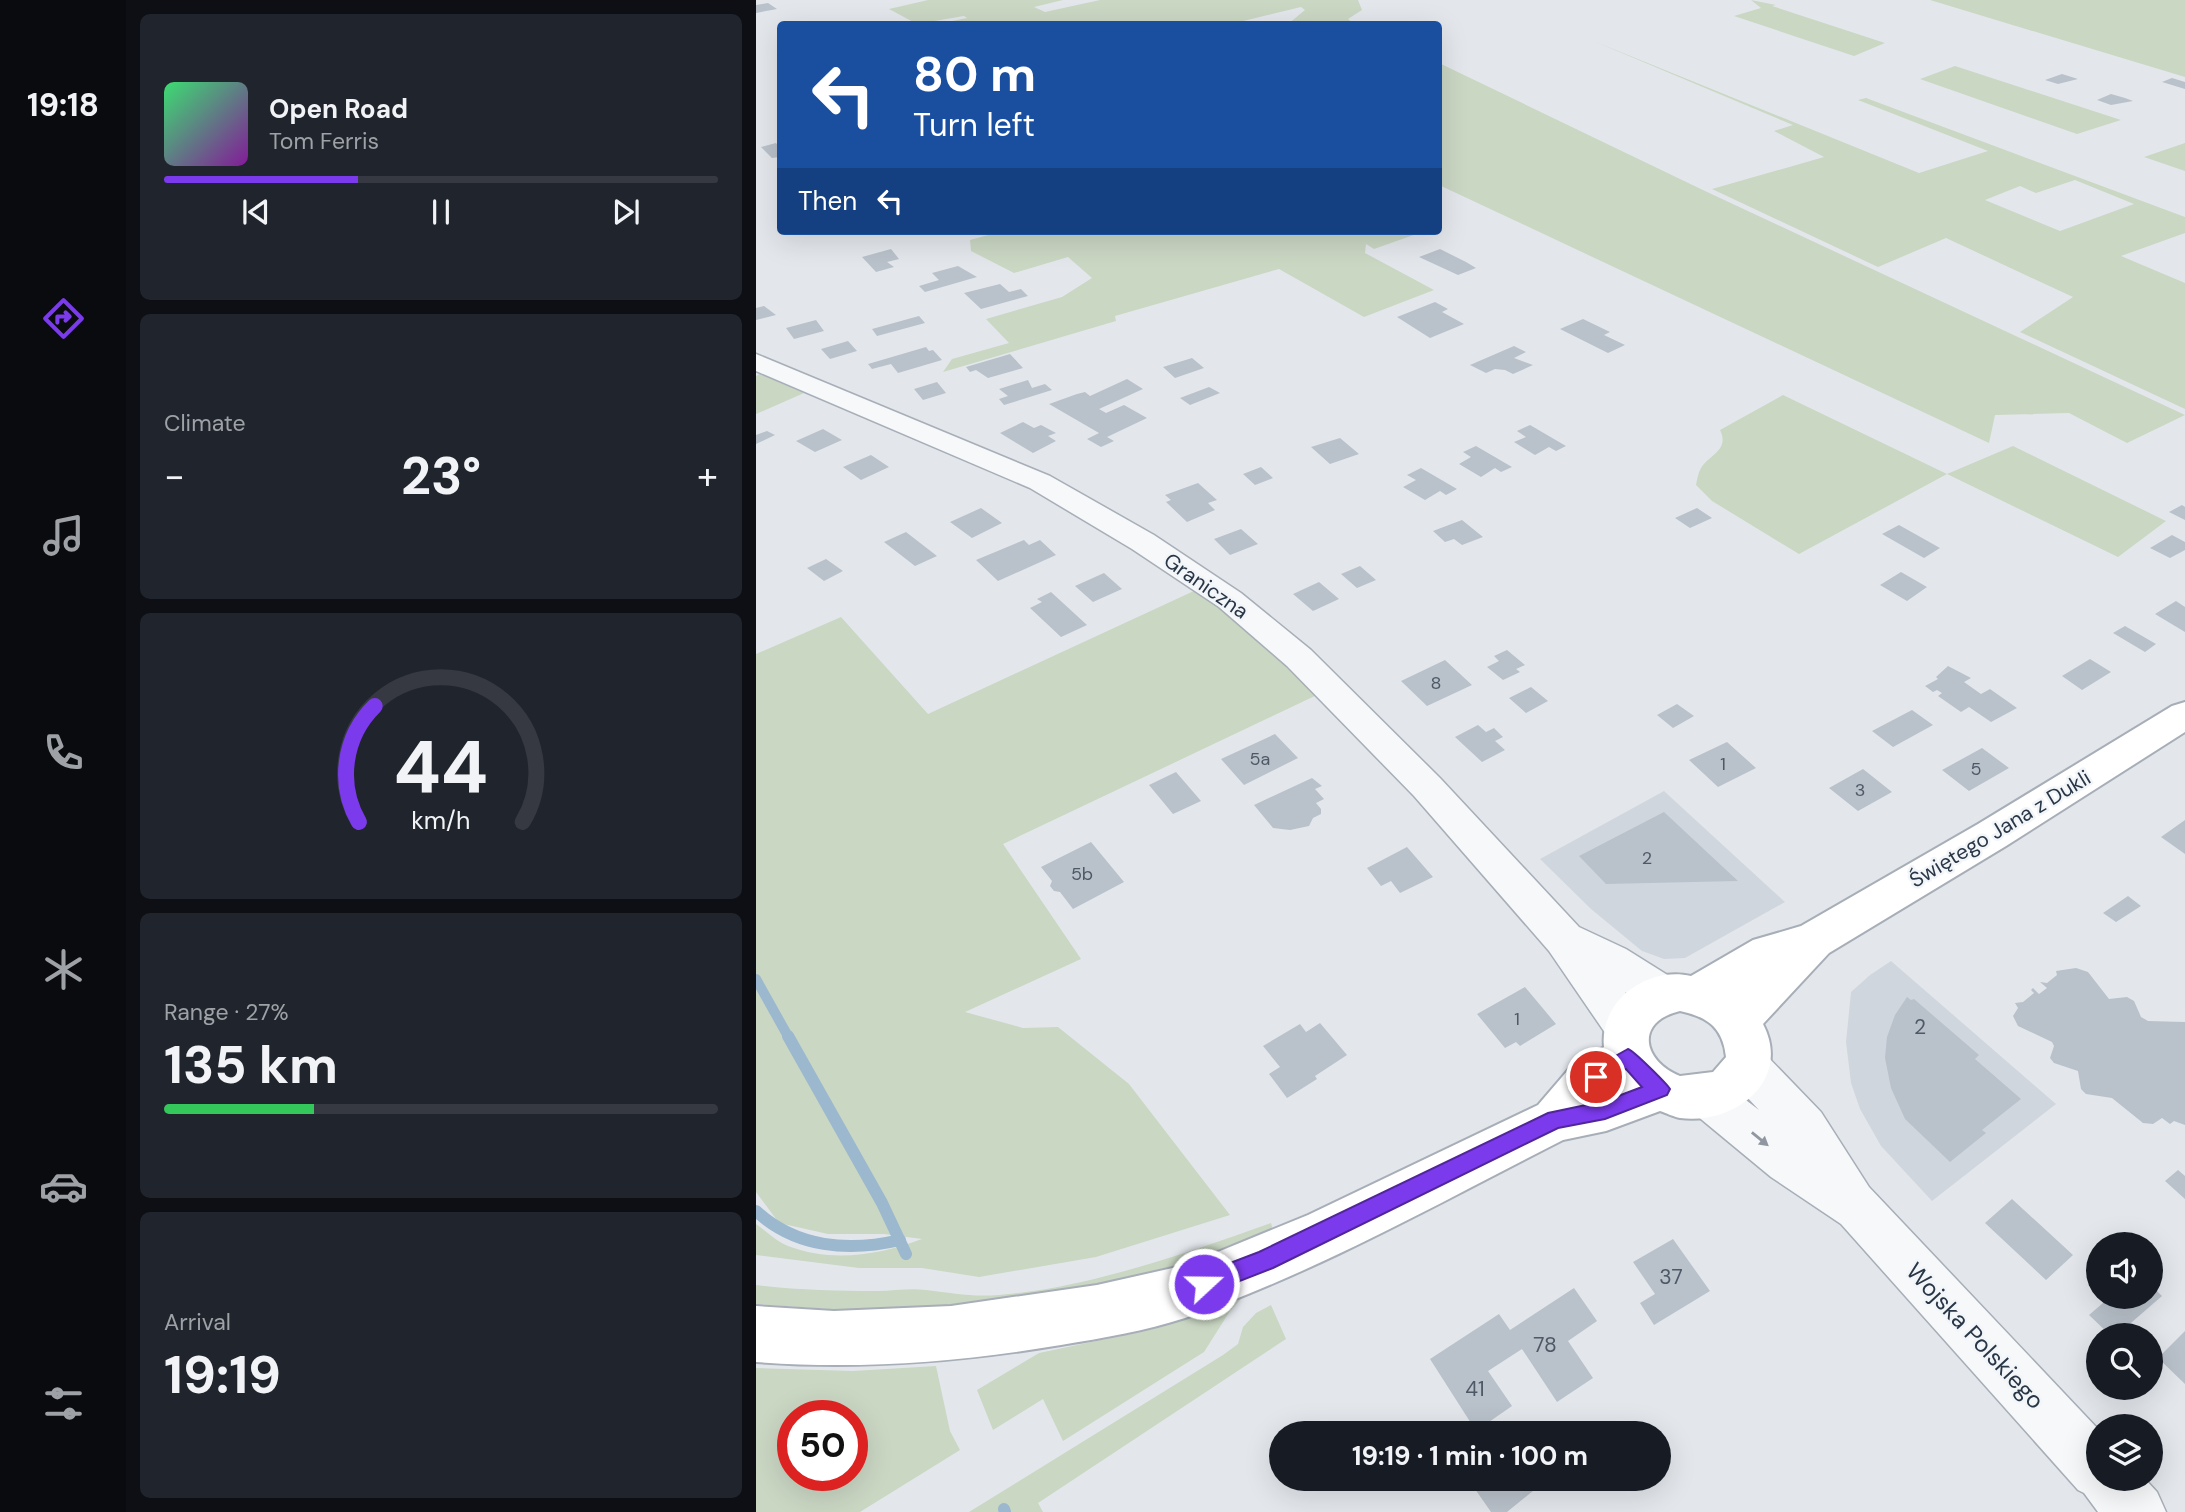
<!DOCTYPE html>
<html lang="en">
<head>
<meta charset="utf-8">
<style>
  body { margin:0; font-family:"DM Sans",sans-serif; background:#20242c; color:#f1f3f6; height:100vh; display:flex; flex-direction:column; font-size:26px; white-space:nowrap }
  * { box-sizing:border-box; margin:0 }
  p { font-size:23px; color:#9ea1a6 }
  .icon { flex:none; width:38px; height:38px; fill:none; stroke:currentColor; stroke-width:2; stroke-linecap:round; stroke-linejoin:round }
  .map { position:relative; flex:1; overflow:hidden }
  .sheet { display:flex; flex-direction:column; gap:14px; padding:14px; background:#0d0f14; width:630px }
  .sheet>* { flex:none }
  .hud { position:absolute; left:21px; top:21px; width:665px; height:214px; border-radius:7px; box-shadow:0 7px 28px #0002; background:#1a4fa0; color:#fff; overflow:hidden }
  .fabs { position:absolute; left:1330px; top:1232px; display:grid; gap:14px }
  .fabs a { display:grid; place-items:center; width:77px; height:77px; border-radius:50%; background:#171b24; box-shadow:0 7px 28px #0002; font-size:35px }
  .speed { position:absolute; left:21px; top:1400px; display:flex; gap:14px; font-size:35px; font-weight:700; text-align:center }
  .speed>* { display:grid; place-content:center; width:91px; height:91px; border-radius:50%; background:#171b24; box-shadow:0 7px 28px #0002; line-height:1 }
  .speed .limit { border:10px solid #d22; background:#fff; color:#111 }
  .pin { position:absolute; display:grid; place-items:center; width:60px; height:60px; color:#fff; margin:-30px; border:4px solid #fff; border-radius:50%; box-shadow:0 2px 7px #0007 }
  .me { position:absolute; width:77px; margin:-38px; rotate:69deg; stroke-linejoin:round; filter:drop-shadow(0 0 5px #0008) }
  .turn { display:flex; align-items:center; gap:24px; height:147px; padding:0 21px; font-size:32px }
  .turn .icon { width:91px; height:91px; stroke-width:2.5 }
  .turn b { display:block; font-size:49px; line-height:60px }
  .then { display:flex; align-items:center; height:66px; padding:0 21px; background:#0003; gap:14px; font-size:26px }
  .big { font-size:52px; font-weight:700; line-height:1.1 }
  .sheet .tile { flex:1; display:flex; flex-direction:column; justify-content:center; gap:10px; min-width:0; padding:0 24px; border-radius:10px; background:#20242c }
  .sheet .dial { align-items:center; gap:0 }
  .dial svg { height:182px; overflow:visible; fill:none; stroke:#363941; stroke-width:7; stroke-linecap:round; text-anchor:middle }
  .dial text { fill:#f1f3f6; stroke:none }
  .song { display:flex; align-items:center; gap:21px }
  .cover { width:84px; height:84px; border-radius:10px; background:linear-gradient(135deg,hsl(140 70% 55%),hsl(290 70% 35%)) }
  .played { height:7px; border-radius:4px; background:linear-gradient(90deg,#7c3aed 35%,#363941 35%) }
  .keys { display:flex; justify-content:space-around; direction:ltr }
  .heat { display:flex; justify-content:space-between; align-items:center; font-size:38px; direction:ltr }
  .charge { height:10px; border-radius:5px; background:linear-gradient(90deg,#34c759 27%,#363941 0) }
  .trip { position:absolute; left:513px; top:1421px; width:402px; height:70px; border-radius:35px; background:#171b24; box-shadow:0 7px 28px #0002; font-weight:700; line-height:70px; text-align:center }
  main { display:flex; flex:1; min-height:0 }
  .menu { display:flex; flex-direction:column; width:126px; justify-content:space-around; align-items:center; background:#090b0e; color:#9ea1a6 }
  .menu .icon { width:49px; height:49px }
  .menu .on { color:#7c3aed }
  .menu b { font-size:32px; color:#f1f3f6 }
  .map>svg:first-child { display:block }
  .built { fill:#d0d6de }
  .green { fill:#cad7c3; fill-rule:evenodd }
  .lines { fill:none; stroke-linecap:round; stroke-linejoin:round }
  .stream-far1 { stroke:#9bb8ce; stroke-width:10 }
  .stream { stroke:#9bb8ce; stroke-width:12 }
  .building { fill:#b9c1ca }
  .tertiary-casing { stroke:#a7aeb7; stroke-width:3 }
  .secondary-casing { stroke:#a7aeb7; stroke-width:4 }
  .tertiary { fill:#f6f8fa; fill-rule:evenodd }
  .secondary { fill:#fff; fill-rule:evenodd }
  .oneway { fill:#9097a0 }
  .route { fill:#7c3aed; stroke:#51269a; stroke-width:2 }
  .labels { text-anchor:middle; stroke-width:5; stroke-linejoin:round; paint-order:stroke }
  .number-label { font-size:18px; fill:#4d5967 }
  .street-label { font-size:21px; fill:#293646; stroke:#f3f6f9 }
  .near-number-label { font-size:21px; fill:#4d5967 }
  .near-street-label { font-size:24px; fill:#293646; stroke:#f3f6f9 }
</style>
</head>
<body>
<main>
<nav class="menu">
<b>19:18</b>
<svg class="icon on" aria-label="directions" viewBox="0 0 24 24"><path d="M12 3l9 9-9 9-9-9zM9 14v-3h6M13 9l2 2-2 2"/></svg>
<svg class="icon" aria-label="music" viewBox="0 0 24 24"><path d="M9 18V5l10-2v13"/><circle cx="6" cy="18" r="3"/><circle cx="16" cy="16" r="3"/></svg>
<svg class="icon" aria-label="phone" viewBox="0 0 24 24"><path d="M5 4h4l2 5-3 2q2 4 5 5l2-3 5 2v4C11 20 4 13 5 4z"/></svg>
<svg class="icon" aria-label="climate" viewBox="0 0 24 24"><path d="M12 3v18M4 7l16 10M4 17L20 7"/></svg>
<svg class="icon" aria-label="car" viewBox="0 0 24 24"><path d="M5 17H2v-5l4-1 3-4h7l3 4 3 1v5h-3M9 17h6M6 11h13"/><circle cx="7" cy="17" r="2"/><circle cx="17" cy="17" r="2"/></svg>
<svg class="icon" aria-label="filters" viewBox="0 0 24 24"><path d="M4 7h16M4 17h16"/><circle cx="9" cy="7" r="2"/><circle cx="15" cy="17" r="2"/></svg>
</nav>
<section class="sheet">
<div class="tile">
<div class="song"><i class="cover"></i><div><b>Open Road</b><p>Tom Ferris</p></div></div>
<div class="played"></div>
<div class="keys"><svg class="icon" aria-label="previous" viewBox="0 0 24 24"><path d="M18 5L8 12l10 7zM5 5v14"/></svg><svg class="icon" aria-label="pause" viewBox="0 0 24 24"><path d="M8 5v14M16 5v14"/></svg><svg class="icon" aria-label="next" viewBox="0 0 24 24"><path d="M6 5l10 7-10 7zM19 5v14"/></svg></div>
</div>
<div class="tile"><p>Climate</p>
<div class="heat"><a>−</a><b class="big">23°</b><a>+</a></div>
</div>
<div class="tile dial"><svg viewBox="0 0 100 80">
<path d="M14 69A42 42 0 1 1 86 69"/>
<path d="M14 69A42 42 0 0 1 21 18" stroke="#7c3aed"/>
<text x="50" y="56" font-size="32" font-weight="700">44</text>
<text x="50" y="72" font-size="11">km/h</text>
</svg></div>
<div class="tile"><p>Range · 27%</p><b class="big">135 km</b><div class="charge"></div></div>
<div class="tile"><p>Arrival</p><b class="big">19:19</b></div>
</section>
<div class="map">
<svg width="1429" height="1512" viewBox="0 0 1429 1512">
  <rect width="100%" height="100%" fill="#e3e7ec"/>
  <path class="built" d="M908 791 1029 902 929 958 908 959 886 951 835 909 784 859Z
    M1135 961 1300 1104 1176 1201 1125 1146 1104 1109 1095 1083 1090 1042 1095 992 1114 975Z"/>
  <path class="green" d="M172 0H307L278 7 289 12 344 0H602L606 10 592 19 598 24H532L549 10 545 7 475 24H181L211 18 208 16 161 24 133 9Z
    M995 0 1020 5 1016 6 1129 43 1098 56 978 16 1005 8Z
    M1174 0H1429V77Z
    M835 40 1163 173 1232 151 1102 100 1110 98 1429 217V233L1365 256 1429 283V409L1264 332 1317 297 1190 238 1122 267 956 189 1068 157 1018 131 1037 125ZM1319 180 1378 204 1304 231 1229 200 1264 186 1280 193Z
    M683 63 949 191 1429 415 1371 443 1313 413 1239 415 1233 443 683 185Z
    M1199 66 1365 120 1321 134 1164 79Z
    M1429 143V171L1388 157Z
    M247 231H669L618 249 610 244 609 253 678 290 608 317 523 269 359 316 360 321 187 372 196 359 253 343 230 319 306 297 336 278 312 257 258 273 215 251 214 240Z
    M4 374 48 393 0 414V376Z
    M1027 395 1191 474 1257 446 1410 521 1362 557 1191 474 1043 554 956 501 940 485C941 480 942 473 945 468 953 455 974 450 964 430Z
    M440 590 507 641 563 694 247 844 325 959 209 1012 267 1028 302 1027 373 1084 474 1215 340 1257 223 1277 166 1268H103L0 1255V1224C10 1231 21 1242 32 1246 77 1263 123 1255 166 1239L128 1234H72L23 1223 0 1192V654L85 617 172 714Z
    M515 1223 517 1230 414 1267 292 1295 216 1306 131 1313 0 1304V1285C41 1290 81 1291 122 1291 137 1291 154 1288 170 1290 197 1293 214 1297 243 1295 332 1288 431 1253 515 1223Z
    M485 1299 474 1311 448 1352 307 1441 287 1399 237 1430 221 1390 283 1353 388 1331Z
    M515 1305 530 1339 282 1503 287 1512H213L467 1355 482 1344 487 1327 500 1313Z
    M180 1366 194 1431 204 1450 104 1512H0V1368L97 1371ZM37 1416H96V1475H37Z"/>
  <g class="lines">
    <path class="stream-far1" d="M0 979 33 1038"/>
    <path class="stream" d="M32 1036 126 1203 150 1254
      M0 1211C40 1248 93 1252 144 1240
      M248 1509 249 1512"/>
  </g>
  <path class="building" d="M12 3 21 9 0 13V5Z
    M1306 74 1322 79 1302 84 1289 80Z
    M1416 78 1429 82V89L1406 82Z
    M1355 94 1369 98 1377 101 1355 105 1341 100Z
    M20 143 24 148V157L16 158 5 147Z
    M135 249 143 259 131 262 138 267 120 272 106 257Z
    M684 249 710 262 720 268 702 275 663 257Z
    M202 266 221 277 169 292 163 286 183 280 176 273Z
    M244 284 253 292 265 289 272 296 225 309 208 293Z
    M679 302 692 309 686 312 708 324 674 338 641 317Z
    M8 306 20 315 0 320V308Z
    M163 316 169 323 121 336 116 329Z
    M827 319 854 332 848 335 869 345 852 353 804 329Z
    M60 320 68 331 38 339 30 328Z
    M92 341 101 351 74 359 65 349Z
    M758 346 770 352 758 358 777 365 757 374 749 370 739 369 730 373 714 365Z
    M170 347 173 351 177 350 186 360 142 373 135 364 116 369 112 364Z
    M254 354 267 368 232 378 220 370 214 372 210 367Z
    M436 358 448 368 419 378 407 367Z
    M371 379 387 389 343 409 350 413 368 405 391 418 351 437 358 441 345 447 331 439 343 433 293 404 321 394 329 392 334 396Z
    M272 380 276 388 289 384 296 390 248 405 243 399 252 396 243 389Z
    M181 382 190 393 167 400 158 389Z
    M453 387 464 393 434 405 424 398Z
    M267 422 278 428 285 425 300 433 292 436 300 441 277 453 244 433Z
    M774 425 810 446 800 451 793 447 779 455 758 442 770 437 761 431Z
    M67 429 86 440 59 452 40 441Z
    M11 431 19 435 0 444V435Z
    M584 438 603 454 574 464 555 447Z
    M720 446 756 467 745 472 739 468 725 477 703 464 715 457 707 452Z
    M115 455 133 467 105 480 87 467Z
    M505 467 517 478 499 485 487 474Z
    M665 468 701 489 690 495 684 491 669 500 647 487 660 480 651 475Z
    M442 483 461 500 452 503 459 510 431 522 410 502 415 500 409 495Z
    M1426 505 1429 507V520L1413 512Z
    M225 508 246 523 216 538 194 522Z
    M941 508 956 518 934 528 919 518Z
    M706 520 727 537 706 545 698 539 689 542 677 531Z
    M1143 525 1184 548 1168 558 1126 534Z
    M485 529 502 544 474 555 458 539Z
    M150 532 181 556 159 566 128 542Z
    M1416 535 1429 542V550L1414 558 1394 548Z
    M268 540 273 545 284 540 300 555 242 581 220 560Z
    M70 559 87 571 68 581 51 568Z
    M604 566 620 580 601 588 585 574Z
    M1145 572 1171 587 1151 601 1124 585Z
    M348 573 366 589 337 602 319 586Z
    M563 582 583 599 557 611 537 594Z
    M295 592 331 625 305 637 274 608 286 602 281 599Z
    M1420 601 1429 607V632L1399 614Z
    M1369 626 1400 644 1389 652 1357 633Z
    M751 650 769 665 760 669 764 672 747 680 731 667 743 661 738 656Z
    M1334 659 1355 672 1326 690 1306 676Z
    M689 660 716 685 671 706 645 681Z
    M1192 666 1215 678 1208 682 1225 694 1234 689 1261 708 1235 722 1213 707 1205 712 1182 696 1186 693 1181 690 1177 692 1169 686 1182 679 1180 677Z
    M775 687 792 701 770 713 753 698Z
    M921 704 938 716 917 728 901 715Z
    M1156 710 1177 725 1137 747 1116 731Z
    M722 725 730 732 738 728 747 737 739 741 749 750 726 762 699 737Z
    M519 734 542 758 488 785 465 759Z
    M971 742 1000 768 962 787 933 760Z
    M1226 748 1253 768 1213 791 1186 770Z
    M1107 769 1136 792 1102 811 1073 788Z
    M420 772 445 801 417 814 393 785Z
    M556 778 566 786 559 789 568 799 560 803 565 809V814L557 818 553 826 534 830 517 828 498 805Z
    M908 812 982 881 850 884 823 856Z
    M1429 820V854L1405 837Z
    M335 842 368 882 317 909 304 892 298 891 294 886 296 881 285 867Z
    M651 847 677 877 644 893 635 881 625 886 611 868Z
    M1372 896 1385 906 1360 922 1347 913Z
    M1320 968 1332 972 1353 999 1371 997 1378 1001 1385 1017 1392 1021 1429 1022V1125L1418 1121 1414 1124 1406 1118 1397 1124 1387 1123 1356 1098 1330 1094 1325 1089 1322 1071 1298 1063 1294 1058 1298 1046 1296 1042 1262 1026 1257 1016 1262 1008 1259 1003 1267 1002 1278 993 1275 990 1277 988 1283 994 1291 988 1284 982 1291 983 1301 975 1300 971Z
    M769 987 800 1024 764 1046 760 1042 749 1048 721 1014Z
    M1151 997 1155 1000 1158 999 1223 1055 1219 1059 1265 1099 1226 1130 1230 1133 1194 1162 1149 1119 1135 1088 1129 1058 1131 1037 1139 1015Z
    M564 1023 591 1055 559 1076 561 1079 531 1098 513 1074 524 1067 507 1046 544 1024 550 1032Z
    M1422 1170 1429 1176V1199L1409 1181Z
    M1256 1199 1317 1255 1290 1280 1229 1223Z
    M917 1239 954 1291 898 1325 884 1303 899 1294 877 1262Z
    M1395 1285 1406 1296 1361 1335H1354L1333 1315 1354 1297H1395Z
    M818 1288 841 1321 812 1341 837 1378 801 1402 766 1349 732 1371 756 1406 720 1431 674 1359 743 1314 754 1330Z
    M1429 1331V1384L1402 1358Z
    M732 1479H785L788 1482 751 1512H735L719 1489Z"/>
  <g class="lines">
    <g class="tertiary-casing">
      <path id="tertiary" d="M0 354 294 476 398 535 485 593 555 650 684 778 823 927 870 949 921 981 928 994 921 1007C897 1015 889 1005 869 992L892 1027 886 1040 870 1046 854 1040 793 951 658 796 531 666 463 607 376 549 274 488 0 371Z
        M991 1047 1007 1052 1065 1112 1113 1187 1342 1429V1479H1389L1401 1492 1410 1512H1342L1328 1493 1322 1490 1085 1224 1015 1177 934 1110 927 1096 934 1082 950 1076 966 1082 1003 1110 975 1080 968 1066 975 1052Z"/>
    </g>
    <g class="secondary-casing">
      <path id="secondary" d="M1429 702V732L1250 846 1073 953 1007 1024C1036 1080 980 1125 924 1118 918 1117 910 1113 904 1111L850 1131 807 1140C683 1203 561 1272 429 1318 389 1331 347 1338 305 1345 203 1362 103 1370 0 1362V1306L78 1311 195 1306 341 1285 430 1265 552 1215 782 1105 812 1070 848 1047C843 1001 891 966 935 976L997 940 1045 926 1222 824 1416 706ZM924 1011C952 1017 967 1028 970 1057L957 1072 924 1076C887 1061 878 1022 924 1011Z"/>
    </g>
    <use href="#tertiary" class="tertiary"/>
    <use href="#secondary" class="secondary"/>
  </g>
  <defs><path id="oneway-solid" d="M-6-.8H1V-3.2L6.5 0L1 3.2V.8H-6Z" transform="scale(1.75)"/></defs>
  <use class="oneway" href="#oneway-solid" transform="translate(1004 1139) rotate(39)"/>
  <path class="route" d="M872 1049C877 1050 911 1084 914 1089L911 1095 849 1119 802 1128 517 1268 448 1295 440 1292 437 1284 440 1276 503 1252 792 1113 849 1101 886 1087 870 1069 840 1086 833 1083 830 1077 833 1071Z"/>
  <g class="labels">
    <g class="number-label">
      <text x="680" y="689">8</text>
      <text x="504" y="765">5a</text>
      <text x="967" y="770">1</text>
      <text x="1220" y="775">5</text>
      <text x="1104" y="796">3</text>
      <text x="891" y="864">2</text>
      <text x="326" y="880">5b</text>
      <text x="761" y="1025">1</text>
    </g>
    <g class="street-label">
      <text transform="translate(450 586) rotate(35)" y="7">Graniczna</text>
      <text transform="translate(1244 829) rotate(-31)" y="7">Świętego Jana z Dukli</text>
    </g>
    <g class="near-number-label">
      <text x="1164" y="1034">2</text>
      <text x="915" y="1284">37</text>
      <text x="789" y="1352">78</text>
      <text x="719" y="1396">41</text>
    </g>
    <g class="near-street-label">
      <text transform="translate(1219 1336) rotate(47)" y="8">Wojska Polskiego</text>
    </g>
  </g>
</svg>
<div class="fabs">
<a><svg class="icon" aria-label="sound" viewBox="0 0 24 24"><path d="M4 9h4l5-4v14l-5-4H4zM17 9q2 3 0 6"/></svg></a>
<a><svg class="icon" aria-label="search" viewBox="0 0 24 24"><circle cx="10" cy="10" r="6"/><path d="M15 15l6 6"/></svg></a>
<a><svg class="icon" aria-label="layers" viewBox="0 0 24 24"><path d="M12 4l9 5-9 5-9-5zM3 14l9 5 9-5"/></svg></a>
</div>
<div class="speed"><div class="limit">50</div></div>
<div class="pin" style="left:840px;top:1077px;background:#d93025"><svg class="icon" aria-label="arrive" viewBox="0 0 24 24"><path d="M6 21V4h12l-3 4 3 4H6"/></svg></div>
<svg class="me" style="left:448px;top:1284px" viewBox="-20 -20 40 40"><circle r="17" fill="#7c3aed" stroke="#fff" stroke-width="3"/><path d="M0-11L8 9 0 5-8 9z" fill="#fff"/></svg>
<div class="trip">19:19 · 1 min · 100 m</div>
<div class="hud">
<div class="turn"><svg class="icon" aria-label="left" viewBox="0 0 24 24"><path d="M17 20v-9H6M10 6l-5 5 5 5"/></svg><div><b>80 m</b>Turn left</div></div>
<div class="then">Then<svg class="icon" aria-label="left" viewBox="0 0 24 24"><path d="M17 20v-9H6M10 6l-5 5 5 5"/></svg></div>
</div>
</div>
</main>
</body>
</html>
